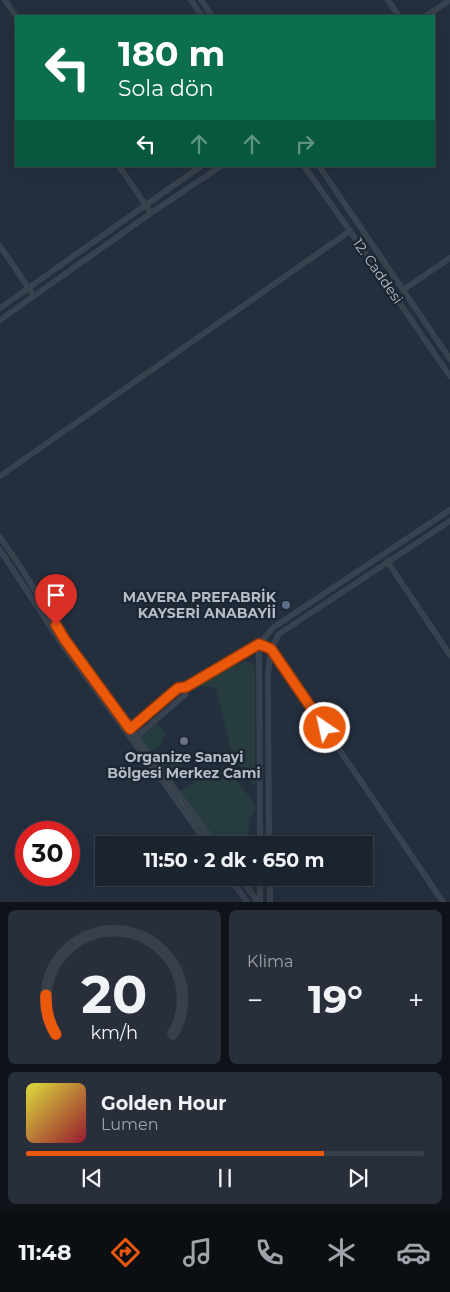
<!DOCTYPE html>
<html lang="tr">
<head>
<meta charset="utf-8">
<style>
  body { margin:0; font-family:Montserrat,sans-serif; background:#282f3a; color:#f1f3f6; height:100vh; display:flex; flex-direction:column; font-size:19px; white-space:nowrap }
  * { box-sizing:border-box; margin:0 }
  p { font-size:16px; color:#a0a4aa }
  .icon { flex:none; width:28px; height:28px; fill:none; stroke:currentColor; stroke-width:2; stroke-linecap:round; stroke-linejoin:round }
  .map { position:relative; height:902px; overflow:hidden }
  .side { display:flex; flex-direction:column; gap:8px; padding:8px; background:#0f1319; flex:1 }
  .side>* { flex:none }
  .guide { position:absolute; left:15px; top:15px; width:420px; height:152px; border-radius:0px; box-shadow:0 5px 20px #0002,0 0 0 1px #39404a; background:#0b6e4f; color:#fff; overflow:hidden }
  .speed { position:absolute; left:15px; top:821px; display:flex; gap:10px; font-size:25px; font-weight:700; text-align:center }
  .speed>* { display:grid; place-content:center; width:65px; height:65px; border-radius:50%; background:#1b232e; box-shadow:0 5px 20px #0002,0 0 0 1px #39404a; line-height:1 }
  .speed .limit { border:8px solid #d22; background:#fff; color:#111 }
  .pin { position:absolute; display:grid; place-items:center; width:42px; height:42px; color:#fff; margin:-51px -21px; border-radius:50% 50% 50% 0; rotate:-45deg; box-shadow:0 0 5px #0007 }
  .pin .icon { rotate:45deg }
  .me { position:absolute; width:55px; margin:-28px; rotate:326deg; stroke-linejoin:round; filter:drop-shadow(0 0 4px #0008) }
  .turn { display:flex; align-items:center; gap:18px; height:105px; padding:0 20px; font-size:22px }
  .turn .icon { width:65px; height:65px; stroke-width:2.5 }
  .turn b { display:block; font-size:35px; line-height:42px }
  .lanes { display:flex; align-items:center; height:48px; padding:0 20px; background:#0003; justify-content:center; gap:25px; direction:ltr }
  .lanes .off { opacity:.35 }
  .big { font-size:38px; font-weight:700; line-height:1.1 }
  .side .widget { flex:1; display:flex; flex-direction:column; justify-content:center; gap:8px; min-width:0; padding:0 18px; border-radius:8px; background:#282f3a }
  .side .dial { align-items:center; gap:0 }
  .dial svg { height:130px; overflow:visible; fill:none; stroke:#39404a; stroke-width:7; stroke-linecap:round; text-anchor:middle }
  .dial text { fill:#f1f3f6; stroke:none }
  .song { display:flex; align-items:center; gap:15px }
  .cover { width:60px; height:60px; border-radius:8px; background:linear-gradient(135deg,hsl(60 70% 55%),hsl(350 70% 35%)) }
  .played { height:5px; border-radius:2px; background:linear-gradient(90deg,#ea580c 75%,#39404a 75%) }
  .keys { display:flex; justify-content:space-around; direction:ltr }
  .heat { display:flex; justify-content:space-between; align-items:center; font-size:28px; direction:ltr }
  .side .tiles { flex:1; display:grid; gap:8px; grid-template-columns:1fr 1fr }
  .widget:last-child { grid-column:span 2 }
  .trip { position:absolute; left:95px; top:836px; width:278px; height:50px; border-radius:0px; background:#1b232e; box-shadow:0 5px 20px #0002,0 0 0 1px #39404a; font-weight:700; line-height:50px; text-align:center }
  .menu { display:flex; height:80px; justify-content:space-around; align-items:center; background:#0b0e12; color:#a0a4aa }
  .menu .icon { width:35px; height:35px }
  .menu .active { color:#ea580c }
  .menu b { font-size:22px; color:#f1f3f6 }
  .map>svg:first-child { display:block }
  .green { fill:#263c3f }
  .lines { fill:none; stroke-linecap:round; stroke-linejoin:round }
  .minor-casing { stroke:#414a57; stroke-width:5.5 }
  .minor { stroke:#38414e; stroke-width:4.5 }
  .route-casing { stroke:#983908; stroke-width:12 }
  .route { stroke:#ea580c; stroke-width:9 }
  .service-dot { fill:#5c6f8a; stroke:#1d2633; stroke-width:2 }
  .worship-dot { fill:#6b7280; stroke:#1d2633; stroke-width:2 }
  .labels { text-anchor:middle; stroke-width:5; stroke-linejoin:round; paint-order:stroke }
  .street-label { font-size:14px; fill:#b4bcc9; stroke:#1d2633 }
  .poi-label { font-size:14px; font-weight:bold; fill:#b4bcc9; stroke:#1d2633; text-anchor:end }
</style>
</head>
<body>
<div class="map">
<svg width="450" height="902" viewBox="0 0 450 902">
  <rect width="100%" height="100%" fill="#242f3e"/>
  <path class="green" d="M246 661 251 663 255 666V787L241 767 233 759 216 688 199 686 192 689 190 688 191 686Z
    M157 723 166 735 161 740 163 742 150 752 139 737Z
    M173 753 176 758 179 756 185 764 169 777 159 765Z
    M223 767 228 770 255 804V812L249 818C249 827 247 837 252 845H218L180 791Z"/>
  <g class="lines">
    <g class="minor-casing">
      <path id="minor" d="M5 0 16 16
        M191 0 202 16
        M201 0 212 16
        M388 0 399 16
        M426 16 450 0
        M119 166 151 213
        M304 166 350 231 450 376
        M319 166 450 359
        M0 246 34 296
        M403 290 450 258
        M0 308 201 166
        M0 320 151 213 221 166
        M0 476 350 231
        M0 537 20 566 65 640 216 845
        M0 550 61 643 164 783 208 845
        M387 561 450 655
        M259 644 271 649 443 902
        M259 644 260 845
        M131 729 178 688 186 687 259 644 274 627 450 510
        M136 737 185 695 186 687
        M269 845 268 675 271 649 279 634 450 521
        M230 878 247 902
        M240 878 258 902
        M260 878V902
        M270 878V902"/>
    </g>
    <use href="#minor" class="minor"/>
  </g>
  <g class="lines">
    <g class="route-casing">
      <path id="route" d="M56 625 65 640 130 729 178 688 186 687 259 644 271 649 325 728"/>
    </g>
    <use href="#route" class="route"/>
  </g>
  <circle class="service-dot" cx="286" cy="605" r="5"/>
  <circle class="worship-dot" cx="184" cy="741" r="5"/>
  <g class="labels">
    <g class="street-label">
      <text transform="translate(378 271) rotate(55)" y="5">12. Caddesi</text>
    </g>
    <g class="poi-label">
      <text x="276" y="602">MAVERA PREFABRİK<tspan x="276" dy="16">KAYSERİ ANABAYİİ</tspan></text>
      <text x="184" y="762" text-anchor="middle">Organize Sanayi<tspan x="184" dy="16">Bölgesi Merkez Cami</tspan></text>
    </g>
  </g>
</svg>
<div class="speed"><div class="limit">30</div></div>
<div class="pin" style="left:56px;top:625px;background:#d93025"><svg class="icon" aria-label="arrive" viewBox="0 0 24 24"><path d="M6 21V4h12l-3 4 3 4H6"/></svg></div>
<svg class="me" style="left:325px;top:728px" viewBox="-20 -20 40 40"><circle r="17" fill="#ea580c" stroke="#fff" stroke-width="3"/><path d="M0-11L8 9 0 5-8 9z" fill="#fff"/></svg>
<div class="trip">11:50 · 2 dk · 650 m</div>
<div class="guide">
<div class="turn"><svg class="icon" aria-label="left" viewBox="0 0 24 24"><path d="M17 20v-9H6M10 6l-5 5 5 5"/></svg><div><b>180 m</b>Sola dön</div></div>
<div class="lanes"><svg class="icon" aria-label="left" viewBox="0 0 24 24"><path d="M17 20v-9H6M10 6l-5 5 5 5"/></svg><svg class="icon off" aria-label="ahead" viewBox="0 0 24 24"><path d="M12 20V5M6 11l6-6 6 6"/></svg><svg class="icon off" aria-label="ahead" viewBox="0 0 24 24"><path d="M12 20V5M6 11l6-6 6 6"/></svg><svg class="icon off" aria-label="right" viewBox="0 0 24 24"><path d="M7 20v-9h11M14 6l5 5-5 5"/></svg></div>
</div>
</div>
<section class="side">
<div class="tiles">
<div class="widget dial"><svg viewBox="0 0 100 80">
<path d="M14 69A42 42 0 1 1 86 69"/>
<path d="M14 69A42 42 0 0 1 8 45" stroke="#ea580c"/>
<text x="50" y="56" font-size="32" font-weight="700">20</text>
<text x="50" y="72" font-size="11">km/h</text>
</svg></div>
<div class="widget"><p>Klima</p>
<div class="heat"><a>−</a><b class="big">19°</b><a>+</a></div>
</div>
<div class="widget">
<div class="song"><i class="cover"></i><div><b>Golden Hour</b><p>Lumen</p></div></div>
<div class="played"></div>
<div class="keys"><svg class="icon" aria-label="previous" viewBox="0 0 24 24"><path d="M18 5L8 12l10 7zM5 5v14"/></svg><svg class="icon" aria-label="pause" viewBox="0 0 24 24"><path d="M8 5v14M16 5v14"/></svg><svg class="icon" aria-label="next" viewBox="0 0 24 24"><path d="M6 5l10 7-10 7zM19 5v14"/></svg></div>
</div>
</div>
</section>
<nav class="menu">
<b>11:48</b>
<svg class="icon active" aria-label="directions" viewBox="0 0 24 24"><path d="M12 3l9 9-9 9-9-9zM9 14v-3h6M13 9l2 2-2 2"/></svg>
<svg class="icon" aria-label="music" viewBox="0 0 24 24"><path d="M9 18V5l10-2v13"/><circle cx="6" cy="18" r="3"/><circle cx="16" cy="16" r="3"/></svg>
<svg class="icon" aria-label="phone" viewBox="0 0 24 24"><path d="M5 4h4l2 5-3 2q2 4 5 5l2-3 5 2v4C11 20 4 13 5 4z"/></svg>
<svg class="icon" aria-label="climate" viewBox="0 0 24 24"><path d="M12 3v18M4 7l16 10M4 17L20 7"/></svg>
<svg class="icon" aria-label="car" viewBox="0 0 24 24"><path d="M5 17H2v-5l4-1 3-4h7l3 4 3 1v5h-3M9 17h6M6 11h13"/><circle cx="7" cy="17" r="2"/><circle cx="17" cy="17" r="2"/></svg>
</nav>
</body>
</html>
